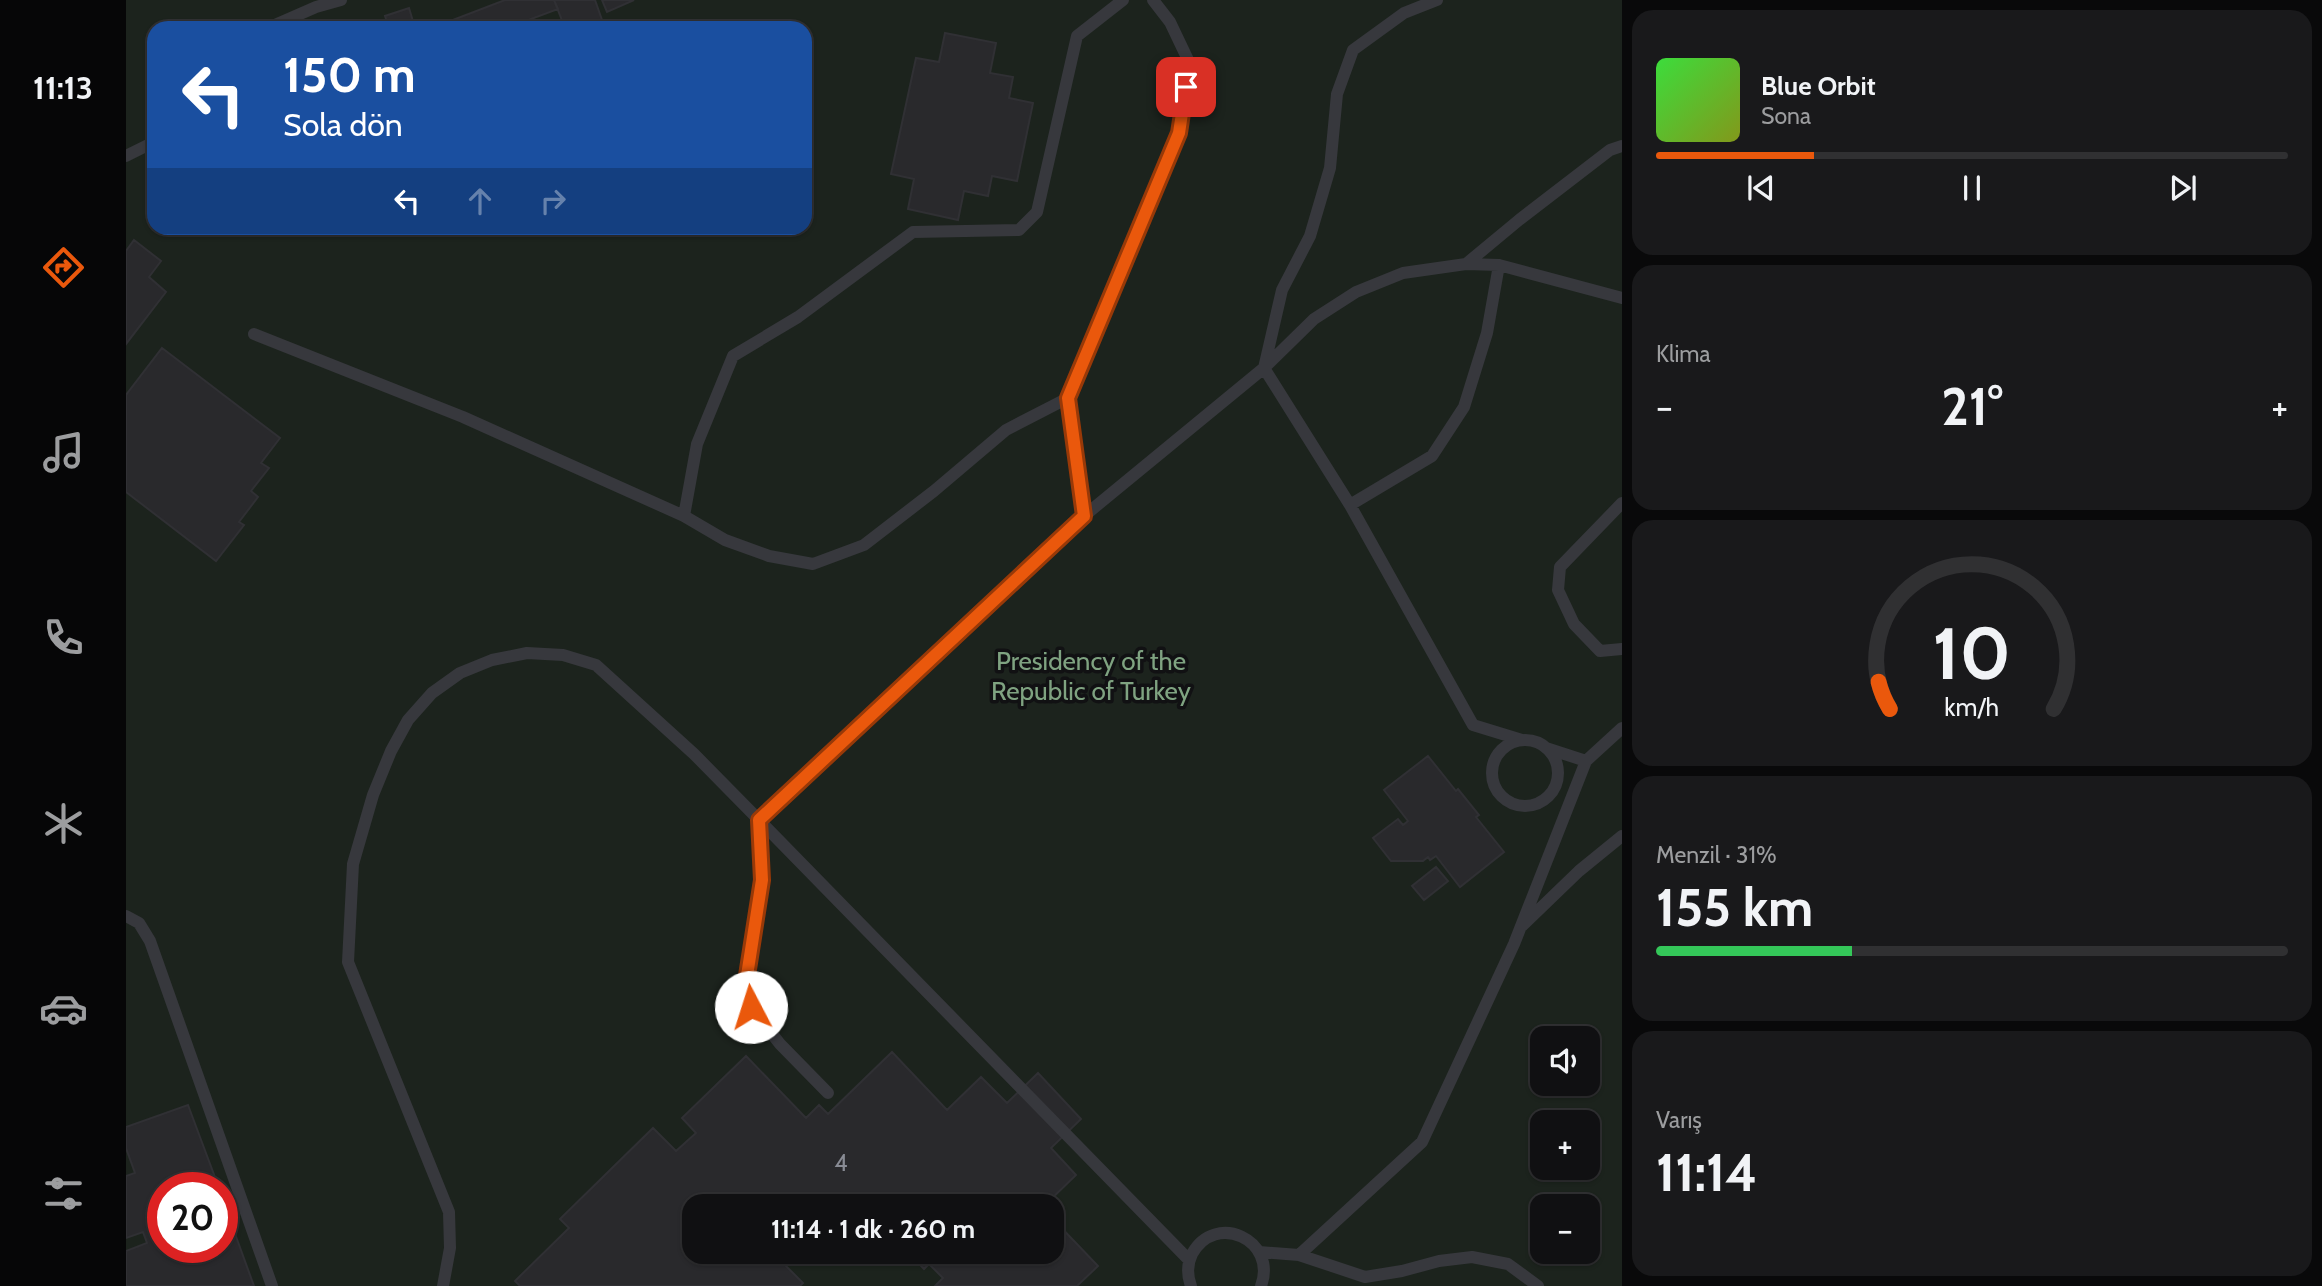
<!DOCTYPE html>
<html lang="tr">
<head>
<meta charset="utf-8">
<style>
  body { margin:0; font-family:Cabin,sans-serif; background:#19191b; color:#f1f3f6; height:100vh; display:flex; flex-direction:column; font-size:26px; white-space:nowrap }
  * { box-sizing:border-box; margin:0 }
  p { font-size:23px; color:#9c9d9f }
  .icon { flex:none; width:38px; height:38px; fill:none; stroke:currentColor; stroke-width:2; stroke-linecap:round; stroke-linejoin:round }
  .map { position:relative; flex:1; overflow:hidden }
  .sheet { display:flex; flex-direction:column; gap:10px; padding:10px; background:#09090a; width:700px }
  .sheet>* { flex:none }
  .hud { position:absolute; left:21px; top:21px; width:665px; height:214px; border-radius:21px; box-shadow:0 2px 5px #0004,0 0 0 2px #303032; background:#1a4fa0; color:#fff; overflow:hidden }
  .buttons { position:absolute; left:1404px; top:1026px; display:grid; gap:14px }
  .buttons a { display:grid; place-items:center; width:70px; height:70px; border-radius:14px; background:#101012; box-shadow:0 2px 5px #0004,0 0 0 2px #303032; font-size:35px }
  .speed { position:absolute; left:21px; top:1172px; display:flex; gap:14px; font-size:35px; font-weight:700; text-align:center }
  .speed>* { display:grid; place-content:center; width:91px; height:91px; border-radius:50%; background:#101012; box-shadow:0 2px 5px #0004,0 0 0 2px #303032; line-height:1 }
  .speed .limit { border:10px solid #d22; background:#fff; color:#111 }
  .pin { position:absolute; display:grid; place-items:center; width:60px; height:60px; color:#fff; margin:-30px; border-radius:14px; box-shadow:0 4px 10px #0006 }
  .me { position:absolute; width:77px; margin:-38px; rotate:355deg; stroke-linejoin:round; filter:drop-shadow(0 0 5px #0008) }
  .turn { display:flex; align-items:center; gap:24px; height:147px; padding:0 21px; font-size:32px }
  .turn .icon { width:91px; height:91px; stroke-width:2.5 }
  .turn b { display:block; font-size:49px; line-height:60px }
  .lanes { display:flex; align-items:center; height:66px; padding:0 21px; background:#0003; justify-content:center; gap:35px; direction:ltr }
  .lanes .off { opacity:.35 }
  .big { font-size:52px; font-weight:700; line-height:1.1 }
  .sheet .card { flex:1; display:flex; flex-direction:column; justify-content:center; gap:10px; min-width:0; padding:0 24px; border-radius:21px; background:#19191b }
  .sheet .dial { align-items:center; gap:0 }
  .dial svg { height:182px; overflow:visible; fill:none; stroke:#303032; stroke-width:7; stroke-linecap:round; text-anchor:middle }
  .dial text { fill:#f1f3f6; stroke:none }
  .song { display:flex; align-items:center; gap:21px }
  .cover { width:84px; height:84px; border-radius:10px; background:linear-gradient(135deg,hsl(120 70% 55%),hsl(70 70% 35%)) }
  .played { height:7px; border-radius:4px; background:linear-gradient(90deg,#ea580c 25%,#303032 25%) }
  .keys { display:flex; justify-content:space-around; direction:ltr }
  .heat { display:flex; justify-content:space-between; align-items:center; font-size:38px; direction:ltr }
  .charge { height:10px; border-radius:5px; background:linear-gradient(90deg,#34c759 31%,#303032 0) }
  .trip { position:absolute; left:556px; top:1194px; width:382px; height:70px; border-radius:21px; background:#101012; box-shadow:0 2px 5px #0004,0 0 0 2px #303032; font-weight:700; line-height:70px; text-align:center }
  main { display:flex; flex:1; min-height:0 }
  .tab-bar { display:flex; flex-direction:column; width:126px; justify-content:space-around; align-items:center; background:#060607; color:#9c9d9f }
  .tab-bar .icon { width:49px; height:49px }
  .tab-bar .on { color:#ea580c }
  .tab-bar b { font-size:32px; color:#f1f3f6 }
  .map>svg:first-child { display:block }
  .green { fill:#1c231d; fill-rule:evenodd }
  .building { fill:#29292c; stroke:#303034; stroke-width:2 }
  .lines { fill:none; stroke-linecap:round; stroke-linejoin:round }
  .lane { stroke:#37383d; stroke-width:12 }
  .route-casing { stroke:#983908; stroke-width:18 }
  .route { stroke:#ea580c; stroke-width:12 }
  .labels { text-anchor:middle; stroke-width:7; stroke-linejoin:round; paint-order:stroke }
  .number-label { font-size:23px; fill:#888b94 }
  .park-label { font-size:26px; fill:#7fa381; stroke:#111113 }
</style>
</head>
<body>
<main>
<nav class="tab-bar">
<b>11:13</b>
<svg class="icon on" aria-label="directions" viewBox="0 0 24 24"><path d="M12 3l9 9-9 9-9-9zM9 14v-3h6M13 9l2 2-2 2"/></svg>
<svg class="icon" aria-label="music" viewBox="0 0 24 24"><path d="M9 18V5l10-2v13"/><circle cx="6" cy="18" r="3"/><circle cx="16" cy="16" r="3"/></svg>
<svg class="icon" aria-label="phone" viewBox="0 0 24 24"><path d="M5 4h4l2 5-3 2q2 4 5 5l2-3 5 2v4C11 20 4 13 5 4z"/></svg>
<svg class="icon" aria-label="climate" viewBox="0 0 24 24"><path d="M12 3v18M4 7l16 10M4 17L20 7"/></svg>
<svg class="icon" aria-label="car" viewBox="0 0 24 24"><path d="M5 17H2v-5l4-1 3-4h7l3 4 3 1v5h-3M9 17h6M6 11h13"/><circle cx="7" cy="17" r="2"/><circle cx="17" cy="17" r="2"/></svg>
<svg class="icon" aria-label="filters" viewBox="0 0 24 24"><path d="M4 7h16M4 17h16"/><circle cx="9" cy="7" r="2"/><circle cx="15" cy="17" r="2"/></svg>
</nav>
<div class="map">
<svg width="1496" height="1286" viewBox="0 0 1496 1286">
  <rect width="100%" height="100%" fill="#161618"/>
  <path class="green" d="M0 0H1496V1286H0ZM28 28H679V228H28ZM1416 1038H1461V1083H1416ZM1416 1122H1461V1167H1416ZM37 1188H96V1248H37ZM569 1206H926V1251H569ZM1416 1206H1461V1251H1416Z"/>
  <path class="building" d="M379 0H428L432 9 381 28H306Z
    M428 0H469L476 20 456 28H439Z
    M476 0H508L481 12Z
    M283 8 289 28H263L259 16Z
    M819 33 870 43 864 73 887 77 883 98 907 103 891 181 866 176 862 196 838 191 832 220 782 209 788 179 765 174 790 58 813 62Z
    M8 240 35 261 23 277 40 292 0 344V251Z
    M36 348 154 438 135 463 143 468 125 491 132 497 113 522 118 525 90 561 0 492V395Z
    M1302 756 1330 791 1332 789 1353 815 1350 817 1378 852 1334 887 1310 856 1304 860 1302 857 1297 861H1265L1247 838 1272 819 1277 825 1282 821 1258 790Z
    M1310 867 1322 881 1298 900 1286 886Z
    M766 1052 821 1110 855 1077 881 1103 912 1073 955 1119 925 1148 950 1175 918 1206H746L743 1202 739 1206H569V1251H659L652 1258 677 1283 674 1286H394L389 1281 443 1228 434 1219 527 1128 550 1151 570 1133 556 1118 620 1056 680 1118 693 1105 702 1114Z
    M62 1105 93 1188H37V1248H96V1198L128 1286H0V1251L21 1243 17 1232 0 1238V1176L9 1173 0 1148V1127Z
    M926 1218 972 1266 951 1286H809L817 1278 803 1264 798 1269 781 1251H926Z"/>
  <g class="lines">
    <path class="lane" d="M1311 0 1278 13 1227 50 1211 94 1204 168 1184 236 1156 290 1138 368 1188 319 1230 292 1277 273 1340 264 1393 220 1484 150 1496 146
      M142 28 190 7 215 0
      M0 156 28 142
      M1340 264 1373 265 1496 298
      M128 334 337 417 558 516
      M942 398 880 430 808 491 738 545 687 564 643 556 599 540 558 516 571 444 607 356 672 317 787 232 893 230 911 212 951 36 997 0
      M1496 503 1434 567 1432 590 1448 624 1474 651 1496 649
      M1224 505 1306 456 1338 407 1361 333 1373 265
      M958 516 942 398 1053 133 1064 64 1044 22 1027 0
      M1366 773a33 33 0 1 1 66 0a33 33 0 1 1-66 0Z
      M1420 748 1460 761
      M0 916 13 923 24 941 146 1286
      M1396 926 1453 871 1496 836
      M1133 1252 1173 1255 1296 1142 1388 944 1460 761 1496 728
      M1173 1255 1239 1277 1276 1271 1313 1261 1346 1257 1382 1264 1412 1286
      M1063 1260 633 820 958 516 1138 368 1224 505 1347 725 1396 740
      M317 1286 324 1248 323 1212 222 962 227 864 247 795 265 751 282 720 306 693 334 673 366 660 401 653 437 655 470 665 568 754 633 820 636 879 620 982 625 1007 654 1044 702 1093
      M1065 1286C1061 1275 1061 1264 1066 1254 1089 1211 1152 1240 1135 1286"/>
  </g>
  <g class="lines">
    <g class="route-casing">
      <path id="route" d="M625 1007 620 982 636 880 633 820 958 516 942 398 1053 133 1060 87"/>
    </g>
    <use href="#route" class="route"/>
  </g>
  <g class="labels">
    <g class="number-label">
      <text x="715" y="1171">4</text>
    </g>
    <g class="park-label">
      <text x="965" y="670">Presidency of the<tspan x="965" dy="30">Republic of Turkey</tspan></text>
    </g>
  </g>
</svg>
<div class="buttons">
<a><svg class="icon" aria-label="sound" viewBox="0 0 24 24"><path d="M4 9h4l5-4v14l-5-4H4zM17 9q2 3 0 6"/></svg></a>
<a>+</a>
<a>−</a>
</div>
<div class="speed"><div class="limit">20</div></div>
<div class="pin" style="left:1060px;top:87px;background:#d93025"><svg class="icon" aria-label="arrive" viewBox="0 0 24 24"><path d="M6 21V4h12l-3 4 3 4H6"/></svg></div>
<svg class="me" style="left:625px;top:1007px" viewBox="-20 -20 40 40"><circle r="19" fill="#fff"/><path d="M0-13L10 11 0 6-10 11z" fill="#ea580c"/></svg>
<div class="trip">11:14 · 1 dk · 260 m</div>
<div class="hud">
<div class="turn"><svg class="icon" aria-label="left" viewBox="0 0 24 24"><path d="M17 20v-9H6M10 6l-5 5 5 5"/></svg><div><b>150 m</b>Sola dön</div></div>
<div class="lanes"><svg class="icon" aria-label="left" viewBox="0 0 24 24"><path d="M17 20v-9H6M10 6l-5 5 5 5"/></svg><svg class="icon off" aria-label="ahead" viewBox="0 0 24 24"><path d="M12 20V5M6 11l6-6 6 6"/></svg><svg class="icon off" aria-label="right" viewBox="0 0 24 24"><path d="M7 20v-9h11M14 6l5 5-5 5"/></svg></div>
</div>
</div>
<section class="sheet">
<div class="card">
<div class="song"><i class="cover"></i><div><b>Blue Orbit</b><p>Sona</p></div></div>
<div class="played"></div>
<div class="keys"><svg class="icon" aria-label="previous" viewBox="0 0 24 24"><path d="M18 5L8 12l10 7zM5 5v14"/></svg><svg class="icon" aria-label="pause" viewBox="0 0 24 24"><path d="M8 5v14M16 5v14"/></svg><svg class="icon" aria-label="next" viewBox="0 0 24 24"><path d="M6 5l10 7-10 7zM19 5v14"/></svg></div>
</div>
<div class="card"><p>Klima</p>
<div class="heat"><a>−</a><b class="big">21°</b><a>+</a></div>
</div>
<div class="card dial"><svg viewBox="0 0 100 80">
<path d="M14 69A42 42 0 1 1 86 69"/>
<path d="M14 69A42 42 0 0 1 9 57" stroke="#ea580c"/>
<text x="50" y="56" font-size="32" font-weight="700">10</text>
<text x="50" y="72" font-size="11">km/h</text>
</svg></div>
<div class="card"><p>Menzil · 31%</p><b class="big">155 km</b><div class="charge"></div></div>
<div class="card"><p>Varış</p><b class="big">11:14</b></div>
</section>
</main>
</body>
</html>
